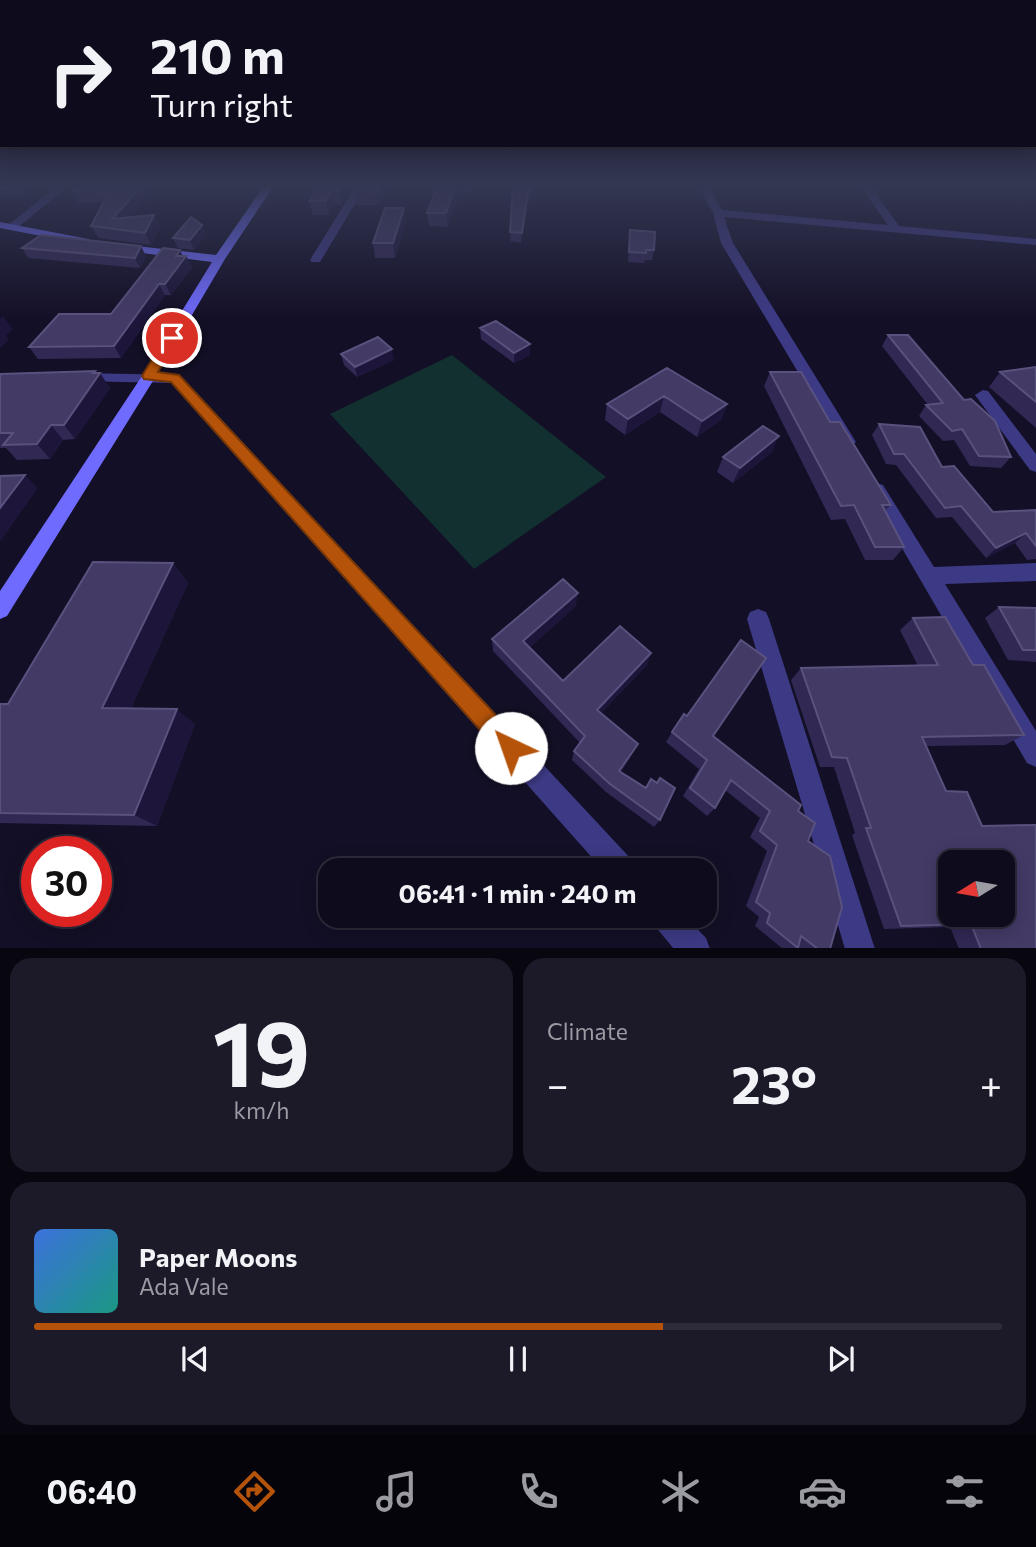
<!DOCTYPE html>
<html lang="en">
<head>
<meta charset="utf-8">
<style>
  body { margin:0; font-family:Commissioner,sans-serif; background:#1c1929; color:#f1f3f6; height:100vh; display:flex; flex-direction:column; font-size:26px; white-space:nowrap }
  * { box-sizing:border-box; margin:0 }
  p { font-size:23px; color:#9b9ba3 }
  .icon { flex:none; width:38px; height:38px; fill:none; stroke:currentColor; stroke-width:2; stroke-linecap:round; stroke-linejoin:round }
  .map { position:relative; height:948px; overflow:hidden }
  .details { display:flex; flex-direction:column; gap:10px; padding:10px; background:#08060f; flex:1 }
  .details>* { flex:none }
  .guide { position:absolute; left:0px; top:0px; width:1036px; height:147px; box-shadow:0 4px 18px #0003,0 0 0 2px #2e2b3b; background:#0e0b1c; color:#f1f3f6; overflow:hidden }
  .needle { width:46px; rotate:259deg }
  .tools { position:absolute; left:938px; top:850px; display:grid; gap:14px }
  .tools a { display:grid; place-items:center; width:77px; height:77px; border-radius:14px; background:#0e0b1c; box-shadow:0 4px 18px #0003,0 0 0 2px #2e2b3b; font-size:35px }
  .speed { position:absolute; left:21px; top:836px; display:flex; gap:14px; font-size:35px; font-weight:700; text-align:center }
  .speed>* { display:grid; place-content:center; width:91px; height:91px; border-radius:50%; background:#0e0b1c; box-shadow:0 4px 18px #0003,0 0 0 2px #2e2b3b; line-height:1 }
  .speed .limit { border:10px solid #d22; background:#fff; color:#111 }
  .pin { position:absolute; display:grid; place-items:center; width:60px; height:60px; color:#fff; margin:-30px; border:4px solid #fff; border-radius:50%; box-shadow:0 2px 7px #0007 }
  .me { position:absolute; width:77px; margin:-38px; rotate:318deg; stroke-linejoin:round; filter:drop-shadow(0 0 5px #0008) }
  .turn { display:flex; align-items:center; gap:24px; height:147px; padding:0 35px; font-size:32px }
  .turn .icon { width:91px; height:91px; stroke-width:2.5 }
  .turn b { display:block; font-size:49px; line-height:60px }
  .big { font-size:52px; font-weight:700; line-height:1.1 }
  .details .card { flex:1; display:flex; flex-direction:column; justify-content:center; gap:10px; min-width:0; padding:0 24px; border-radius:21px; background:#1c1929 }
  .details .dial { align-items:center; gap:0 }
  .dial b { font-size:91px; line-height:1 }
  .song { display:flex; align-items:center; gap:21px }
  .cover { width:84px; height:84px; border-radius:10px; background:linear-gradient(135deg,hsl(220 70% 55%),hsl(170 70% 35%)) }
  .played { height:7px; border-radius:4px; background:linear-gradient(90deg,#b45309 65%,#2e2b3b 65%) }
  .keys { display:flex; justify-content:space-around; direction:ltr }
  .heat { display:flex; justify-content:space-between; align-items:center; font-size:38px; direction:ltr }
  .details .tiles { flex:1; display:grid; gap:10px; grid-template-columns:1fr 1fr }
  .card:last-child { grid-column:span 2 }
  .trip { position:absolute; left:318px; top:858px; width:399px; height:70px; border-radius:21px; background:#0e0b1c; box-shadow:0 4px 18px #0003,0 0 0 2px #2e2b3b; font-weight:700; line-height:70px; text-align:center }
  .dock { display:flex; height:112px; justify-content:space-around; align-items:center; background:#06040b; color:#9b9ba3 }
  .dock .icon { width:49px; height:49px }
  .dock .selected { color:#b45309 }
  .dock b { font-size:32px; color:#f1f3f6 }
  .map>svg:first-child { display:block }
  .green { fill:#12302f }
  .lines { fill:none; stroke-linecap:round; stroke-linejoin:round }
  .street { fill:#3d3a85; fill-rule:evenodd }
  .secondary { fill:#6f6bff; fill-rule:evenodd }
  .wall { fill:#312854 }
  .shaded-wall { fill:#1d163a }
  .building { fill:#433a66; stroke:#5a527e; stroke-width:2; fill-rule:evenodd }
  .route { fill:#b45309; stroke:#753606; stroke-width:2 }
</style>
</head>
<body>
<div class="map">
<svg width="1036" height="949" viewBox="0 0 1036 949">
  <rect width="100%" height="100%" fill="#130f26"/>
  <path class="green" d="M452 355 606 477 474 569 330 414Z"/>
  <g class="lines">
    <path class="street" d="M56 187H67L16 229H8V225Z
      M355 187H365L320 262H312L310 260Z
      M699 187H709L722 210 888 225 861 187H871L899 226 1036 239V245L724 217 733 243 856 442 848 448 842 446 721 243 713 213Z
      M80 373 180 375 632 860 636 870H603L171 383 75 381 73 378Z
      M983 390 988 391 1036 454V472L1030 470 978 399 975 395Z
      M877 483 883 485 934 567 1036 563V581L945 584 1036 731V767L1027 763 871 495 868 490 871 485Z
      M758 609 766 612 769 619 875 949H845L747 619 750 612Z
      M649 915H684L706 938 710 949H674L654 925Z"/>
    <path class="secondary" d="M263 187H273L225 259 156 376 7 616 0 619V591L142 376 212 262 119 250 113 247 119 244 216 255Z
      M0 222 88 239 94 242 88 245 0 228Z"/>
  </g>
  <path class="wall" d="M0 187H36L24 197H0Z
    M156 187 130 217 154 215 160 227 151 245 98 238 91 226 102 205 100 202 79 203 73 191Z
    M318 187H352L341 205 335 204 329 215H313L309 201Z
    M357 187H388L379 205H357L354 191Z
    M437 187H472V192H459L448 227 429 226 427 213Z
    M513 187H531L530 201H528L521 243 510 241Z
    M404 208 406 222 395 258H375L373 243Z
    M202 225 206 235 194 250 178 248 173 238Z
    M630 230 654 250 652 260H645L644 263 628 262Z
    M22 248 146 256 140 268 28 258Z
    M183 256H186L192 267 171 295H165L121 358 38 359 29 347 111 314Z
    M480 328 530 355 514 363 481 339Z
    M888 335 1011 457 1001 468 970 466 954 440 943 441 919 416 926 405H928L882 346Z
    M341 354 394 360 357 377 344 365Z
    M1036 367V428L989 387 1000 372Z
    M667 368 727 404 721 420 697 437 660 412 625 435 605 420 607 404Z
    M95 371 110 388 75 439 63 440 50 459 17 460 6 448H0V374Z
    M770 372 830 422 891 505 885 511 904 547 893 560H865L845 519 831 520 764 386Z
    M879 424 942 467 993 512 1036 510V559L1027 560 1015 543 986 558 952 517 936 518 896 465 886 464 872 435Z
    M772 452 733 483 717 472 723 457Z
    M173 563 188 583 131 708 195 724 157 826 0 823V704H8Z
    M576 606 530 647 563 681 651 653 647 665 601 713 633 753 621 772 645 788 651 779 656 783 660 778V820L654 827 606 792 572 760 574 751 580 743 493 651 492 639Z
    M999 607 1036 608V662L1008 660 985 618Z
    M913 618 973 665 1024 735 1005 745 926 746 946 791 1036 949H959L950 927 884 929 852 835 855 833 834 767H820L791 680 801 668 918 666 900 630Z
    M672 732 713 736 798 811 808 841 830 949H801L798 946V948L794 949H783L755 926 759 917 746 906 767 851 750 837 760 818 725 790 715 808 707 816 683 796 699 769 666 742Z"/>
  <path class="shaded-wall" d="M21 187H36L24 197 19 188Z
    M141 187H156L118 231 112 219Z
    M341 187H352L341 205 338 191Z
    M379 187H388L379 205 376 192Z
    M455 187H459V192L448 227 446 213Z
    M332 191 335 204 329 215 326 201Z
    M528 191V201L521 243 522 233Z
    M404 208 406 222 395 258 393 243Z
    M154 215 160 227 151 245 145 233Z
    M202 225 206 235 194 250 190 240Z
    M141 246 146 256 140 268 135 258Z
    M180 250 184 259 186 256 192 267 171 295 165 284 176 256Z
    M159 284 165 295 121 358 114 346Z
    M3 316 13 329 6 336 9 340 0 348V319Z
    M530 344V355L514 363V353Z
    M392 349 394 360 357 377 355 367Z
    M95 371 98 376 100 373 110 388 75 439 64 425Z
    M664 396 660 412 625 435 628 419Z
    M727 404 721 420 697 437 702 421Z
    M51 425 63 440 50 459 37 444Z
    M779 436 772 452 733 483 740 468Z
    M25 475 38 488 0 542V508Z
    M1026 533 1015 543 986 558 996 548Z
    M173 563 188 583 124 723 102 708Z
    M578 593 576 606 523 653V641Z
    M651 653 647 665 594 720 597 710Z
    M177 709 195 724 157 826 134 815Z
    M638 744 633 753 615 779 619 771Z"/>
  <path class="building" d="M0 187H21L19 188 0 189Z
    M77 187H141L112 219 154 215 145 233 91 226 108 194H96L100 190 73 191Z
    M318 187H341L338 191H332L326 201H309Z
    M357 187H379L376 192 354 191Z
    M437 187H455L446 213H427Z
    M513 187H531V191H528L522 233 510 232Z
    M385 208H404L393 243H373Z
    M191 217 202 225 190 240 173 238Z
    M630 230 655 232 654 250H646V253L629 252Z
    M41 235 141 246 135 258 22 248Z
    M163 248 180 250 176 256H186L165 284H159L114 346 29 347 59 314H111Z
    M496 321 530 344 514 353 480 328Z
    M888 335H908L964 400 971 399 995 421 1011 457 979 456 962 429 952 431 926 405 943 403Z
    M378 337 392 349 355 367 341 354Z
    M1036 367V402L1000 372Z
    M667 368 727 404 702 421 664 396 628 419 607 404Z
    M95 371 93 373H100L64 425H51L37 444 3 445 13 433H0V374Z
    M770 372H801L830 422H840L891 505H882L904 547H875L854 505 841 506Z
    M879 424 920 427 942 467 954 466 993 512 1036 510V546L1026 533 996 548 961 506 945 508 904 454H894Z
    M763 426 779 436 740 468 723 457Z
    M25 475 0 508V476Z
    M93 562 173 563 102 708 177 709 134 815 0 813V704H8Z
    M563 579 578 593 523 641 563 681 620 626 651 653 597 710 638 744 619 771 646 788 651 779 657 783 660 778 675 788 660 820 610 784 574 751 585 736 492 639Z
    M999 607 1036 608V650H1023Z
    M945 617 973 665H984L1024 735 922 737 946 791 967 792 982 826 1036 825V949H981L971 924 901 926 866 828H871L847 758 832 757 801 668 938 665 913 618ZM950 863H1003V915H950Z
    M741 640 766 658 713 736 801 805 798 811 815 823 808 841 830 856 842 907 830 949H818L801 936 798 948 767 923 770 913 756 902 777 845 760 831 770 811 731 780 715 808 690 788 707 760 672 732 684 714 687 716Z"/>
  <linearGradient id="sky" x2="0" y2="1"><stop stop-color="#0a0815"/><stop offset="0.58" stop-color="#333752"/><stop offset="1" stop-color="#333752" stop-opacity="0"/></linearGradient>
  <rect width="1036" height="320" fill="url(#sky)"/>
  <path class="route" d="M172 334 178 338 158 372 179 375 519 740 522 748 519 756 511 759 503 756 171 382 144 379 142 376 165 338Z"/>
</svg>
<div class="tools">
<a><svg class="needle" viewBox="-14 -14 28 28"><path d="M0-13l5 13h-10z" fill="#e53935"/><path d="M0 13l5-13h-10z" fill="#9b9ba3"/></svg></a>
</div>
<div class="speed"><div class="limit">30</div></div>
<div class="pin" style="left:172px;top:338px;background:#d93025"><svg class="icon" aria-label="arrive" viewBox="0 0 24 24"><path d="M6 21V4h12l-3 4 3 4H6"/></svg></div>
<svg class="me" style="left:511px;top:748px" viewBox="-20 -20 40 40"><circle r="19" fill="#fff"/><path d="M0-13L10 11 0 6-10 11z" fill="#b45309"/></svg>
<div class="trip">06:41 · 1 min · 240 m</div>
<div class="guide">
<div class="turn"><svg class="icon" aria-label="right" viewBox="0 0 24 24"><path d="M7 20v-9h11M14 6l5 5-5 5"/></svg><div><b>210 m</b>Turn right</div></div>
</div>
</div>
<section class="details">
<div class="tiles">
<div class="card dial"><b>19</b><p>km/h</p></div>
<div class="card"><p>Climate</p>
<div class="heat"><a>−</a><b class="big">23°</b><a>+</a></div>
</div>
<div class="card">
<div class="song"><i class="cover"></i><div><b>Paper Moons</b><p>Ada Vale</p></div></div>
<div class="played"></div>
<div class="keys"><svg class="icon" aria-label="previous" viewBox="0 0 24 24"><path d="M18 5L8 12l10 7zM5 5v14"/></svg><svg class="icon" aria-label="pause" viewBox="0 0 24 24"><path d="M8 5v14M16 5v14"/></svg><svg class="icon" aria-label="next" viewBox="0 0 24 24"><path d="M6 5l10 7-10 7zM19 5v14"/></svg></div>
</div>
</div>
</section>
<nav class="dock">
<b>06:40</b>
<svg class="icon selected" aria-label="directions" viewBox="0 0 24 24"><path d="M12 3l9 9-9 9-9-9zM9 14v-3h6M13 9l2 2-2 2"/></svg>
<svg class="icon" aria-label="music" viewBox="0 0 24 24"><path d="M9 18V5l10-2v13"/><circle cx="6" cy="18" r="3"/><circle cx="16" cy="16" r="3"/></svg>
<svg class="icon" aria-label="phone" viewBox="0 0 24 24"><path d="M5 4h4l2 5-3 2q2 4 5 5l2-3 5 2v4C11 20 4 13 5 4z"/></svg>
<svg class="icon" aria-label="climate" viewBox="0 0 24 24"><path d="M12 3v18M4 7l16 10M4 17L20 7"/></svg>
<svg class="icon" aria-label="car" viewBox="0 0 24 24"><path d="M5 17H2v-5l4-1 3-4h7l3 4 3 1v5h-3M9 17h6M6 11h13"/><circle cx="7" cy="17" r="2"/><circle cx="17" cy="17" r="2"/></svg>
<svg class="icon" aria-label="filters" viewBox="0 0 24 24"><path d="M4 7h16M4 17h16"/><circle cx="9" cy="7" r="2"/><circle cx="15" cy="17" r="2"/></svg>
</nav>
</body>
</html>
